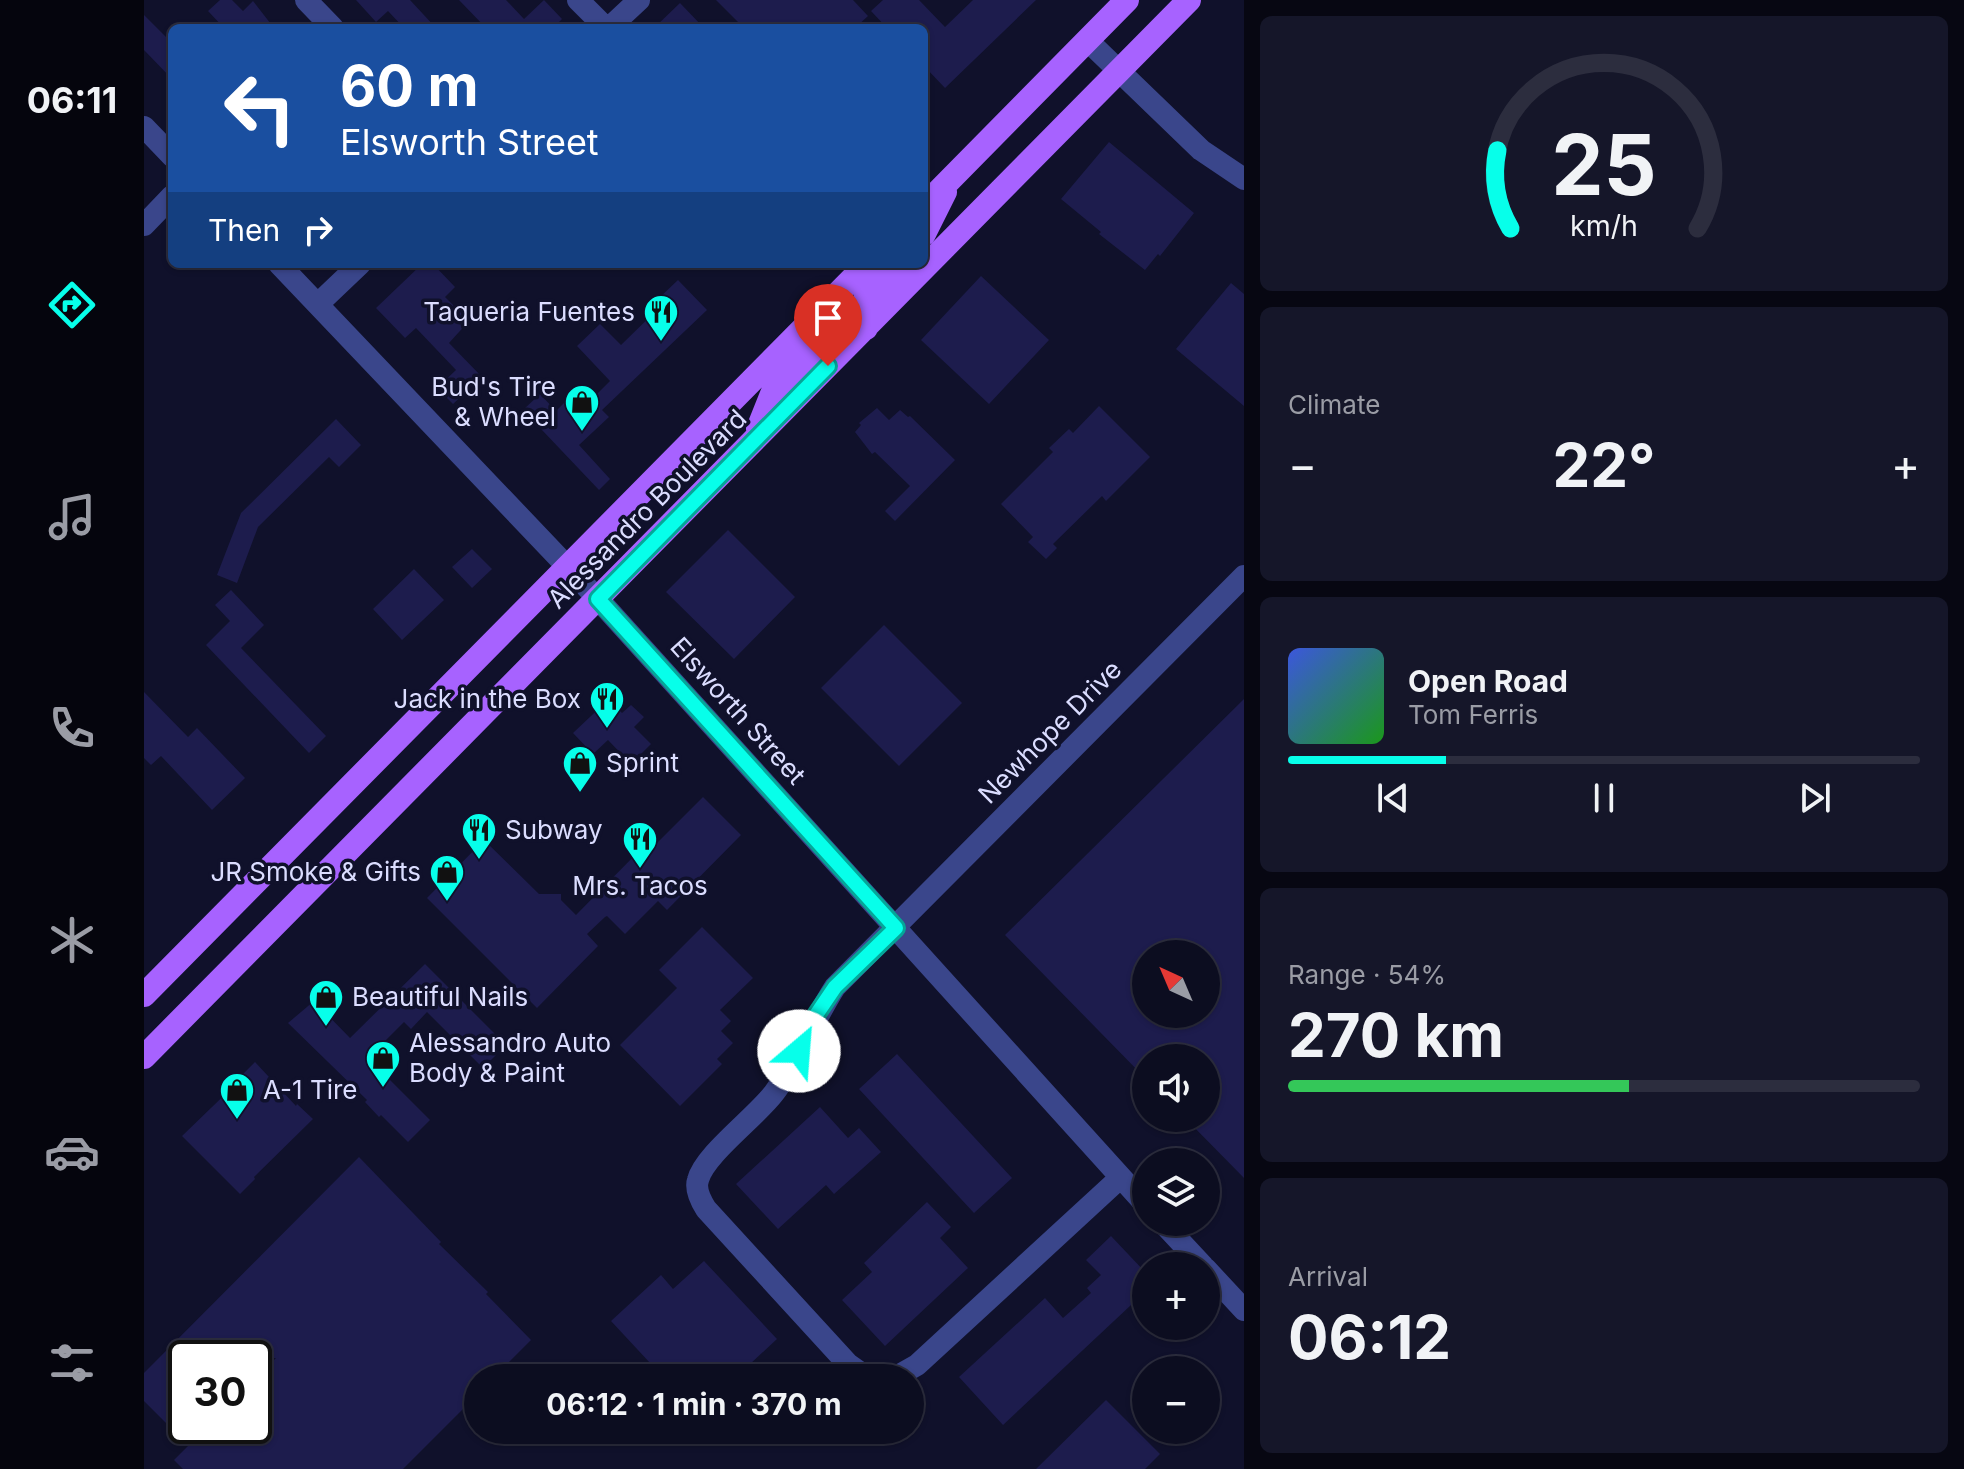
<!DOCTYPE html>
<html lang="en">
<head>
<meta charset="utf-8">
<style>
  body { margin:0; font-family:Inter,sans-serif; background:#151629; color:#f1f3f6; height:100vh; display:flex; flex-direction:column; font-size:30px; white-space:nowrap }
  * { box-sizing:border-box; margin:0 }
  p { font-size:26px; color:#9a9ca5 }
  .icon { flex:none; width:44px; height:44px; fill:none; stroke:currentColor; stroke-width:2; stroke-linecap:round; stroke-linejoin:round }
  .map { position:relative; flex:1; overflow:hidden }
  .panel { display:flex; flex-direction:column; gap:16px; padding:16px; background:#070712; width:720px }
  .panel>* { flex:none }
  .hud { position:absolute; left:24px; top:24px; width:760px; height:244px; border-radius:12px; box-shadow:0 2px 6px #0004,0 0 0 2px #2c2d3e; background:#1a4fa0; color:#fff; overflow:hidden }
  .needle { width:52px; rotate:316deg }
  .buttons { position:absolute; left:988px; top:940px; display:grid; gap:16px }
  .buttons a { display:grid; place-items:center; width:88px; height:88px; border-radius:50%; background:#0c0d20; box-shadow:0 2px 6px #0004,0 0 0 2px #2c2d3e; font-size:40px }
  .speed { position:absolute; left:24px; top:1340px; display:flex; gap:16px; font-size:40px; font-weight:700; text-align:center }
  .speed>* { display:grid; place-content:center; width:104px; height:104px; border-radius:50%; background:#0c0d20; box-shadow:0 2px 6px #0004,0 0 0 2px #2c2d3e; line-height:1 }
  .speed .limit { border:4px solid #111; border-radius:12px; background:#fff; color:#111 }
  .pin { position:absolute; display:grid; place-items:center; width:68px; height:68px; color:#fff; margin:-82px -34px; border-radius:50% 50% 50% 0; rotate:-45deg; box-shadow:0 0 8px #0007 }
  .pin .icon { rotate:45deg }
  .me { position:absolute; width:88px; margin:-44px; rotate:27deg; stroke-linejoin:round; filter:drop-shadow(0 0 6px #0008) }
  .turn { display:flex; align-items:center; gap:28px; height:168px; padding:0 40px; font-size:36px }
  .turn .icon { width:104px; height:104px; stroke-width:2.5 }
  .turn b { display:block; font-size:56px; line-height:68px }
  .then { display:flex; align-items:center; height:76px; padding:0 40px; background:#0003; gap:16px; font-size:30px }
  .big { font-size:60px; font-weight:700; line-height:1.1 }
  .panel .tile { flex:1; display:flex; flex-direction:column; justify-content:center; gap:12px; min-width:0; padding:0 28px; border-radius:12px; background:#151629 }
  .panel .dial { align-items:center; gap:0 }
  .dial svg { height:208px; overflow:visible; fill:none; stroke:#2c2d3e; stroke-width:7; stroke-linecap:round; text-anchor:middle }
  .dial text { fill:#f1f3f6; stroke:none }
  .song { display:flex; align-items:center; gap:24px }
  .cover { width:96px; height:96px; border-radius:12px; background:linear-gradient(135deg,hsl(230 70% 55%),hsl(120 70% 35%)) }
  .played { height:8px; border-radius:4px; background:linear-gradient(90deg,#07ffea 25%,#2c2d3e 25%) }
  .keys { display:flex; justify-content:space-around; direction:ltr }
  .heat { display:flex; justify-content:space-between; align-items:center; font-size:44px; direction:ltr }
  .charge { height:12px; border-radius:6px; background:linear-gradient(90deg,#34c759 54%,#2c2d3e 0) }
  .trip { position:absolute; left:320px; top:1364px; width:460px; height:80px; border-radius:40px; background:#0c0d20; box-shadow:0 2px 6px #0004,0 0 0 2px #2c2d3e; font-weight:700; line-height:80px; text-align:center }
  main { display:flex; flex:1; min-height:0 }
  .menu { display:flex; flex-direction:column; width:144px; justify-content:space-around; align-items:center; background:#05050d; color:#9a9ca5 }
  .menu .icon { width:56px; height:56px }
  .menu .selected { color:#07ffea }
  .menu b { font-size:36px; color:#f1f3f6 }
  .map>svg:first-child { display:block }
  .building { fill:#1d1c4d; fill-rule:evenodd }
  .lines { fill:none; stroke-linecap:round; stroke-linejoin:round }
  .minor { stroke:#3a468b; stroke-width:22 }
  .major { stroke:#a762ff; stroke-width:24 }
  .route-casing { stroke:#05a698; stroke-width:20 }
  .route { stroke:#07ffea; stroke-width:14 }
  .labels { text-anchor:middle; stroke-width:7; stroke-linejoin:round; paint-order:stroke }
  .poi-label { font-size:26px; fill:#dbddff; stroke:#10112b; text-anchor:start }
  .street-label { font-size:26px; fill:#dbddff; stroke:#10112b }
</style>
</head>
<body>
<main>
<nav class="menu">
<b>06:11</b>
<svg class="icon selected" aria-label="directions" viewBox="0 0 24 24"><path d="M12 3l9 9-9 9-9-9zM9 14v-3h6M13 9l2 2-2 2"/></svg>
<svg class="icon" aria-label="music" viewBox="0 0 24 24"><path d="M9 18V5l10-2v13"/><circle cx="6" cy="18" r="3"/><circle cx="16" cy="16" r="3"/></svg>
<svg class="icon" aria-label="phone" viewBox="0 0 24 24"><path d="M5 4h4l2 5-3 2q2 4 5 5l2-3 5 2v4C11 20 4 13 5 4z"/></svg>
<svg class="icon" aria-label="climate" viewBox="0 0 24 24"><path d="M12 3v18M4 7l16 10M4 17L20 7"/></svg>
<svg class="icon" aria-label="car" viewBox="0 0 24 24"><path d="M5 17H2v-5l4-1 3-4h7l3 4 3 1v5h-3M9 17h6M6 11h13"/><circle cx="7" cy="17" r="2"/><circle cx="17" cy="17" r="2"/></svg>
<svg class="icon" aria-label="filters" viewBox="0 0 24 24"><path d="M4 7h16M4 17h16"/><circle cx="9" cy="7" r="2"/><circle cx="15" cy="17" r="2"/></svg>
</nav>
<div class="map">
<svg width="1100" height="1469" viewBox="0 0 1100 1469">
  <rect width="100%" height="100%" fill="#10112b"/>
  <path class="building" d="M76 0H88L99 11 109 1 130 28H80L64 11Z
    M212 0H266L292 28H260L244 11 232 22Z
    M315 0H362L380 19 400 0 418 19 409 28H342Z
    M572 0H709L724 16 711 28H600Z
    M739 0H775L801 27 829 0H892L801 88 780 66V28H743L727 11Z
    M536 3 560 28H510Z
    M0 15 28 43V79L0 50Z
    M965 142 1050 213 1016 256 1014 254 1001 270 955 234 957 232 917 199Z
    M278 264H289L311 287 301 297 325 321 305 343 338 377 309 404 293 388 312 370 272 328 261 338 232 308Z
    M837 276 905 340 845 404 777 340Z
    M534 280 563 310 458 410 465 417 435 445 466 479 455 490 379 410 396 394 412 411 436 387 448 399 466 381 433 346 456 324 477 345 519 304 514 299Z
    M1087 283 1100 294V406L1032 349Z
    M955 406 1006 457 962 501 958 496 909 544 913 548 902 559 884 542 889 537 857 504 909 452 905 448 925 429 929 433Z
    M733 408 745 420 756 410 764 417 766 416 811 460 751 521 741 511 766 486 731 452 728 454 711 432 717 425 715 423Z
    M192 419 217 445 195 467 185 457 114 527 93 583 73 575 97 513Z
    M584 530 651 597 590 659 522 592Z
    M328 549 348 569 328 588 308 567Z
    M270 569 300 600 258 640 229 609Z
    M87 590 120 625 97 648 182 736 165 753 62 645 86 621 71 605Z
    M740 625 818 703 755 766 677 688Z
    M0 692 44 737 53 728 101 778 68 810 17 756 7 765 0 758Z
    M465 699 478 713 487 705 500 717 490 727 507 744 487 764 464 740 449 754 429 733Z
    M1100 699V1178L1041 1118H1062V1058H1002V1079L861 935ZM1002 954H1062V1014H1002Z
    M559 797 597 835 523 910 514 901 481 934 463 916 461 917 443 934 454 946 393 1008 283 898 340 840 395 894H417V900L432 915 494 852 499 857Z
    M558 927 609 978 576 1010 587 1021 577 1031 589 1043 573 1059 578 1064 536 1106 476 1045 533 988 515 970Z
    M281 964 362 1045 339 1068 283 1012 267 1029 260 1022 242 1040 240 1041 247 1049 231 1065 286 1120 264 1142 237 1115 235 1117 221 1102 223 1100 144 1023 170 1001 206 1038Z
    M753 1054 868 1178 830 1213 715 1089Z
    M111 1062 152 1106 153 1104 169 1119 110 1177 111 1179 96 1194 38 1136 98 1078 96 1077Z
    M676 1107 704 1138 715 1128 737 1152 690 1194 682 1185 634 1229 592 1184Z
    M215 1157 297 1242 295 1244 344 1292 342 1294 387 1340 349 1378H334V1394L259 1469H39L30 1460 64 1426H110V1380L132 1358H42V1443L0 1401V1373Z
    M783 1202 807 1227 796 1238 824 1268 741 1346 698 1300 728 1272 720 1263Z
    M967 1236 1002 1273V1291L859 1425 815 1377 901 1298 919 1318 947 1293 943 1288 957 1275 942 1260Z
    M560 1261 633 1339 591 1378H520L467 1321 517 1275 529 1289Z
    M962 1400 1016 1454 1001 1469H892Z"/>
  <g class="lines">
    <path class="minor" d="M162 0 189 28
      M434 0 462 28
      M465 28 495 0
      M943 40 1057 150 1100 179
      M0 127 28 156
      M0 225 28 196
      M135 264 454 599 1002 1205
      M174 304 216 264
      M1018 1222 1059 1266
      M1062 1269 1100 1310
      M733 1378 721 1376 704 1364 562 1209C557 1201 551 1189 554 1180 560 1155 612 1117 630 1093 654 1061 669 1021 691 987L1100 576
      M750 1378 773 1365 976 1178"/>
    <path class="major" d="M780 206 983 0
      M780 234 801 192
      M722 328 721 299 755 264
      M614 429 628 394 682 339 681 306
      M0 995 723 264
      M0 1057 1045 0"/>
  </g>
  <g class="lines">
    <g class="route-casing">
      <path id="route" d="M655 1051 672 1015 691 987 752 928 454 599 684 366"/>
    </g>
    <use href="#route" class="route"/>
  </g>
  <defs>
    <g id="restaurant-pin" transform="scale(1.8)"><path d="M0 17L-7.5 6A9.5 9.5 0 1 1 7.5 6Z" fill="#07ffea" stroke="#10112b"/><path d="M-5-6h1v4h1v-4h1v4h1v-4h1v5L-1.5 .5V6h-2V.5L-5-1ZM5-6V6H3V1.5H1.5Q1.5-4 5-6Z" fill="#111"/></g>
    <g id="shop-pin" transform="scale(1.8)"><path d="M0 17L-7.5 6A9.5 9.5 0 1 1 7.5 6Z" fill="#07ffea" stroke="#10112b"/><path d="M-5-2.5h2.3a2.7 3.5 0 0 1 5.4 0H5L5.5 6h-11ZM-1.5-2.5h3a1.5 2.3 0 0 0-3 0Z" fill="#111"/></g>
  </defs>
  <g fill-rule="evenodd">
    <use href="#restaurant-pin" x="517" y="312"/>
    <use href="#shop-pin" x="438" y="402"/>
    <use href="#restaurant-pin" x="463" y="699"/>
    <use href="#shop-pin" x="436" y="763"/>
    <use href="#restaurant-pin" x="335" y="830"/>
    <use href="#restaurant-pin" x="496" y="839"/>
    <use href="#shop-pin" x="303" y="872"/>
    <use href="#shop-pin" x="182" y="997"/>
    <use href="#shop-pin" x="239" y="1058"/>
    <use href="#shop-pin" x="93" y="1090"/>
  </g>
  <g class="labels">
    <g class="poi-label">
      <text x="491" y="321" text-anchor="end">Taqueria Fuentes</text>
      <text x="412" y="396" text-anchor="end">Bud's Tire<tspan x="412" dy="30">&amp; Wheel</tspan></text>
      <text x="437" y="708" text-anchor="end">Jack in the Box</text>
      <text x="462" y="772">Sprint</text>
      <text x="361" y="839">Subway</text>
      <text x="277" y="881" text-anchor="end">JR Smoke &amp; Gifts</text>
      <text x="496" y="895" text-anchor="middle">Mrs. Tacos</text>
      <text x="208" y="1006">Beautiful Nails</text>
      <text x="265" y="1052">Alessandro Auto<tspan x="265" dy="30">Body &amp; Paint</tspan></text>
      <text x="119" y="1099">A-1 Tire</text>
    </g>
    <g class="street-label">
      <text transform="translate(503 509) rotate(-45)" y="9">Alessandro Boulevard</text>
      <text transform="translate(594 711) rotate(48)" y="9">Elsworth Street</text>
      <text transform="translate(906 732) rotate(-45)" y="9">Newhope Drive</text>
    </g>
  </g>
</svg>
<div class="buttons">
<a><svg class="needle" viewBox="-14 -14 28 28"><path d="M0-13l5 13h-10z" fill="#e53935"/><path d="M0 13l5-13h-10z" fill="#9a9ca5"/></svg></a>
<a><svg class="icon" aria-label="sound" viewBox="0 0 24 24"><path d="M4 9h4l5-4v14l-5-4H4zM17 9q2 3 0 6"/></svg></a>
<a><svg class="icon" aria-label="layers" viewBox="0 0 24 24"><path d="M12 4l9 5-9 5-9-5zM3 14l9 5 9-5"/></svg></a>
<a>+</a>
<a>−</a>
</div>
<div class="speed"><div class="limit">30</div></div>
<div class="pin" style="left:684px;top:366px;background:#d93025"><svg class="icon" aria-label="arrive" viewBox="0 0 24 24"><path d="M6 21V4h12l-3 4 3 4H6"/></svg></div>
<svg class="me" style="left:655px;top:1051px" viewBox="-20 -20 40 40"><circle r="19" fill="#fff"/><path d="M0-13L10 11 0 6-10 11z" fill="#07ffea"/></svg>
<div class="trip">06:12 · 1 min · 370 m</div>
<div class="hud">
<div class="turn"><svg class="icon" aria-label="left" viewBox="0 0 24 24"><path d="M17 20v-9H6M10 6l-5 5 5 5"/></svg><div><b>60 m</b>Elsworth Street</div></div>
<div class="then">Then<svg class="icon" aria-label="right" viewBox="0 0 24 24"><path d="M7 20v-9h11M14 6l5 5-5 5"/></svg></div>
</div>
</div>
<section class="panel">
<div class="tile dial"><svg viewBox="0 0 100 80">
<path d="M14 69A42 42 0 1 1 86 69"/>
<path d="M14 69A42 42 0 0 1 9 39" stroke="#07ffea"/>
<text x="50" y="56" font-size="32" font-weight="700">25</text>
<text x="50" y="72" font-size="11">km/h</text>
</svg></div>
<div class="tile"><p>Climate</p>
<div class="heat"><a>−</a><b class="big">22°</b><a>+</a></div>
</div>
<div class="tile">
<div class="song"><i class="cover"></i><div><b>Open Road</b><p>Tom Ferris</p></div></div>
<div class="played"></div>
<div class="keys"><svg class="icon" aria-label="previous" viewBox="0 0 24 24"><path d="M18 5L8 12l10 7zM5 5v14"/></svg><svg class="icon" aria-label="pause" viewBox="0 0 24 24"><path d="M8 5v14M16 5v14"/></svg><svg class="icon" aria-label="next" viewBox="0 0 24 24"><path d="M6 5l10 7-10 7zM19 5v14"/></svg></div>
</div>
<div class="tile"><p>Range · 54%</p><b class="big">270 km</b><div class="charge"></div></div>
<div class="tile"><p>Arrival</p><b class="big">06:12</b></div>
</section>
</main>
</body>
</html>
